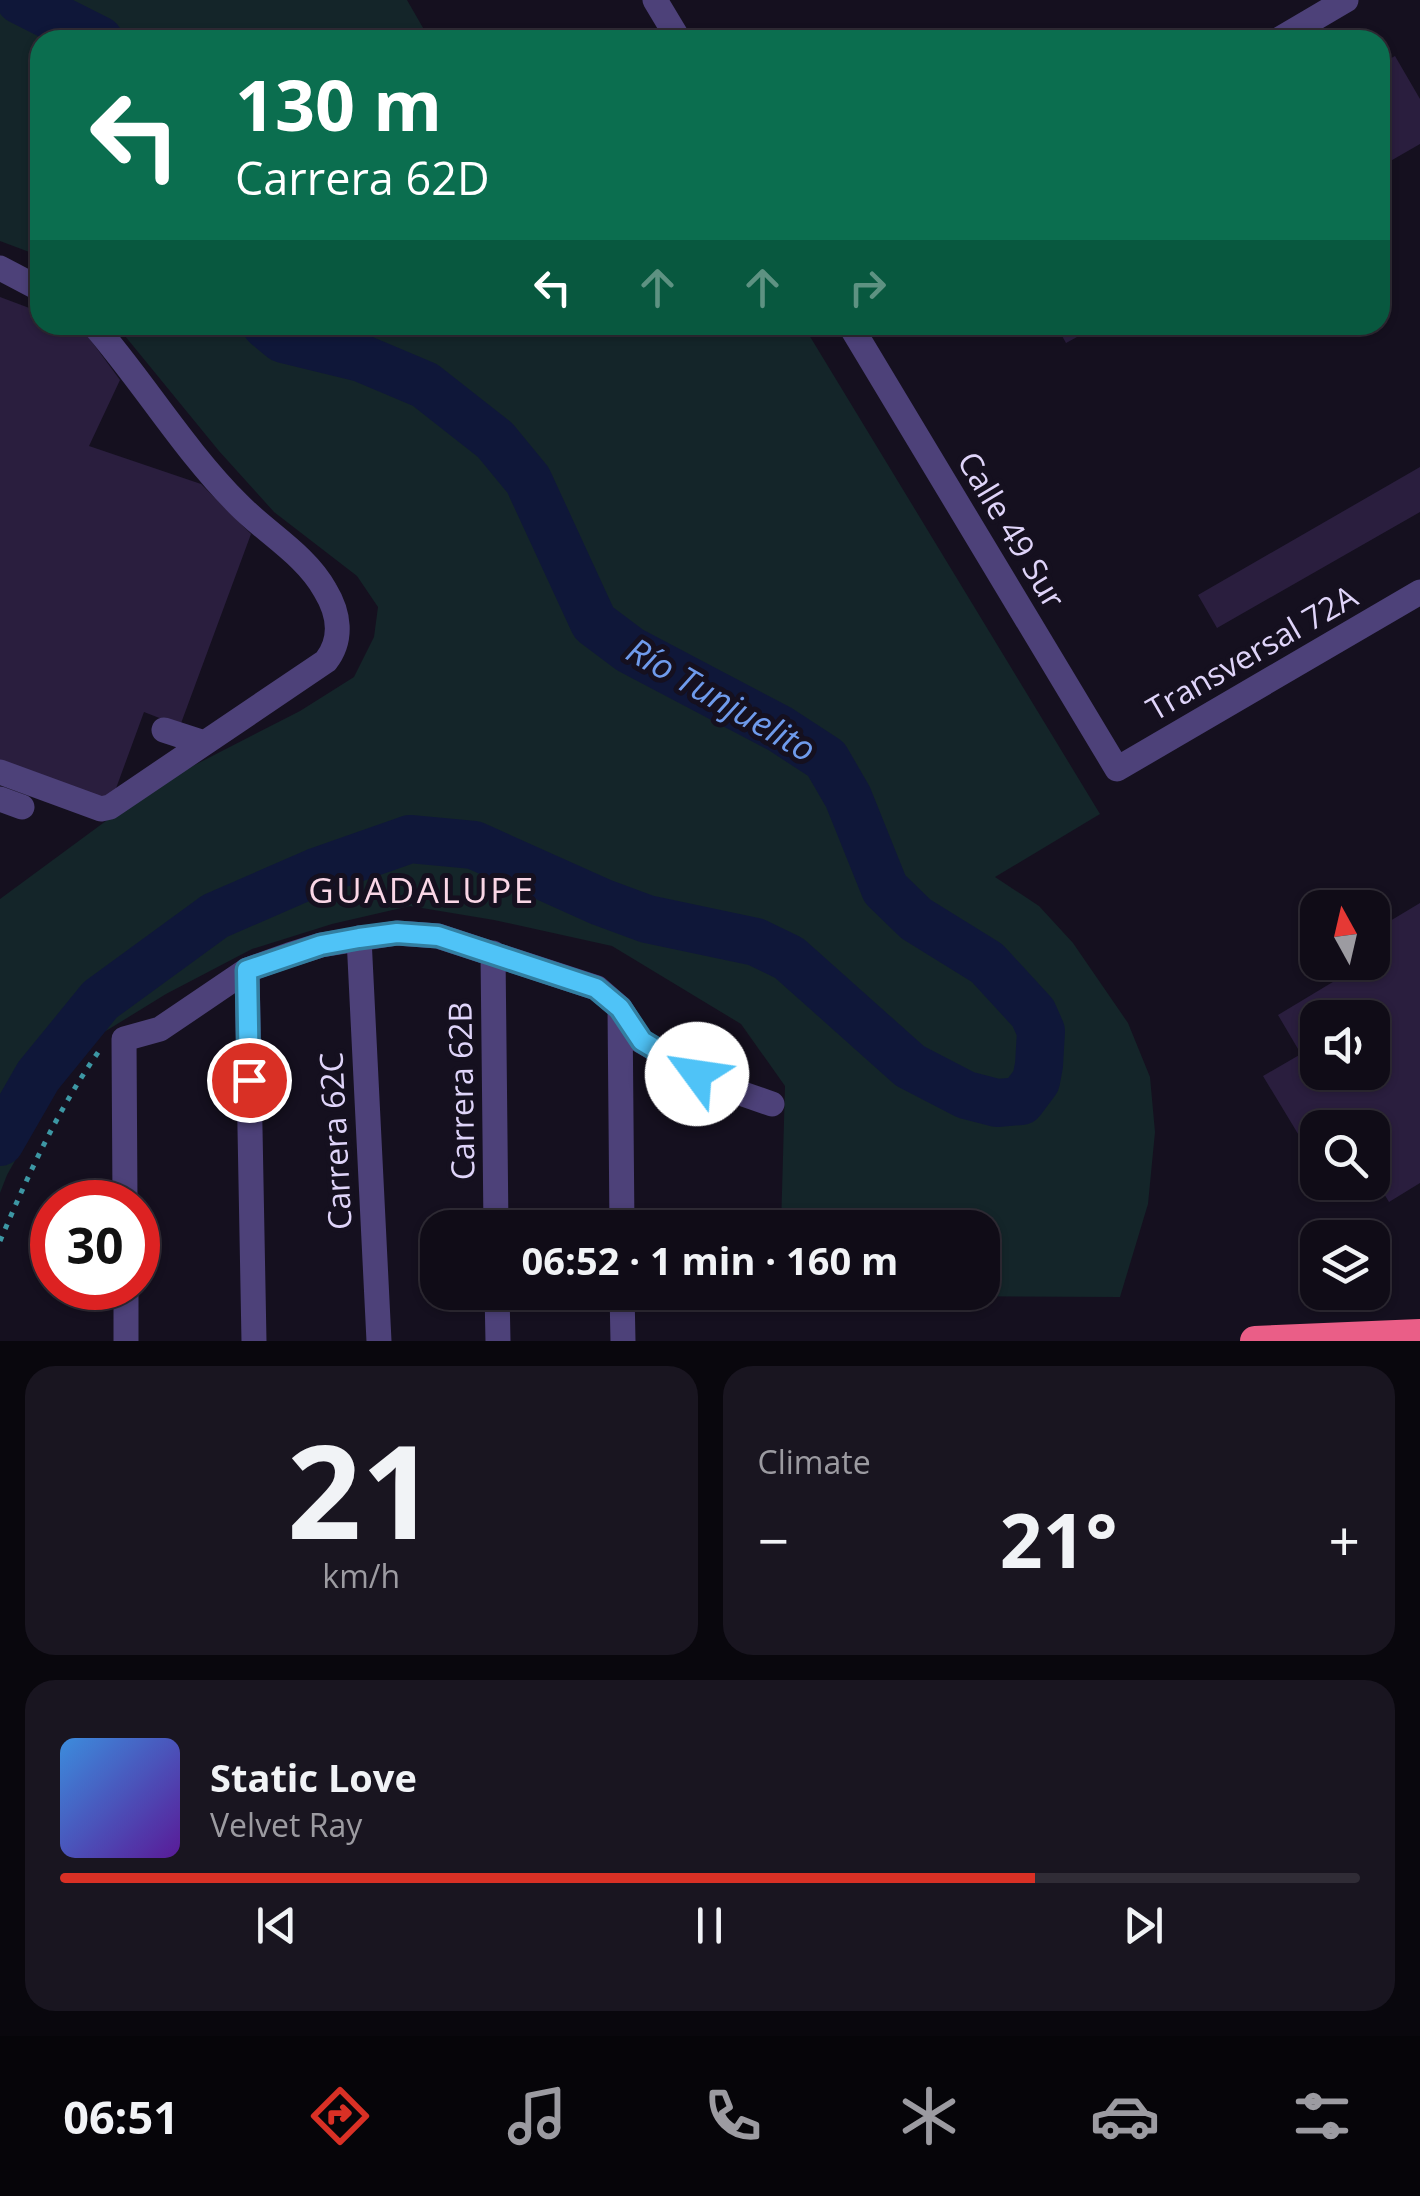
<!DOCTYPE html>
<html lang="en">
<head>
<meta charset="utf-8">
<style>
  body { margin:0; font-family:"Open Sans",sans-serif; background:#191520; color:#f1f3f6; height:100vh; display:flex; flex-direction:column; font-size:38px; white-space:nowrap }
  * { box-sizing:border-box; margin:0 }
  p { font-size:32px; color:#9c9ba1 }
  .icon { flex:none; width:55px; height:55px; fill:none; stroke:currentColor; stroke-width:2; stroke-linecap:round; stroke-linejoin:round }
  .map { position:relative; height:1341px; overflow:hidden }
  .details { display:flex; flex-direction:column; gap:25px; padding:25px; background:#09070d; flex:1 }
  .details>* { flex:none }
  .top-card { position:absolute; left:30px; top:30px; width:1360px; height:305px; border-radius:30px; box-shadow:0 2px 8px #0004,0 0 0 2px #302c36; background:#0b6e4f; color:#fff; overflow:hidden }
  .needle { width:65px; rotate:352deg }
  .buttons { position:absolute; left:1300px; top:890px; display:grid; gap:20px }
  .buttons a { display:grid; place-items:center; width:90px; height:90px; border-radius:20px; background:#100c17; box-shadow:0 2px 8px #0004,0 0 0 2px #302c36; font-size:50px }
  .speed { position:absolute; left:30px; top:1180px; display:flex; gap:20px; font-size:50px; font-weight:700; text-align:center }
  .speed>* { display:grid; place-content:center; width:130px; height:130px; border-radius:50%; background:#100c17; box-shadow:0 2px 8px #0004,0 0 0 2px #302c36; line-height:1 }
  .speed .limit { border:15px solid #d22; background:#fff; color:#111 }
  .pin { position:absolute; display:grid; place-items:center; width:85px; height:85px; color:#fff; margin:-42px; border:5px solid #fff; border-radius:50%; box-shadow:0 2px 10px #0007 }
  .me { position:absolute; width:110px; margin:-55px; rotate:301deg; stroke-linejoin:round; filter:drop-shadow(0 0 8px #0008) }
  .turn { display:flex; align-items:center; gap:35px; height:210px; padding:0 40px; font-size:45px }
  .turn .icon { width:130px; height:130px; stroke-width:2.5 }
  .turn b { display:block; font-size:70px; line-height:85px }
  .lanes { display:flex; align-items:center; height:95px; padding:0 40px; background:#0003; justify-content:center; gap:50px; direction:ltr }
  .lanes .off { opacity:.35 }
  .big { font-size:75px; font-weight:700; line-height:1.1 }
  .details .tile { flex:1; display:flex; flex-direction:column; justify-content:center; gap:15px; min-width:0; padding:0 35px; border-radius:30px; background:#191520 }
  .details .dial { align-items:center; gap:0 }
  .dial b { font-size:130px; line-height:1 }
  .song { display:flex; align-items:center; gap:30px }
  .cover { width:120px; height:120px; border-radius:15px; background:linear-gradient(135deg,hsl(210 70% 55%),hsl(270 70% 35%)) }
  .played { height:10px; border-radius:5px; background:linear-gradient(90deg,#d93025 75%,#302c36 75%) }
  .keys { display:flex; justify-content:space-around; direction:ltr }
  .heat { display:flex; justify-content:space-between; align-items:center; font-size:55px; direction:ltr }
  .details .tiles { flex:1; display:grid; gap:25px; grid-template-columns:1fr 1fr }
  .tile:last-child { grid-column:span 2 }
  .trip { position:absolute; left:420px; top:1210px; width:580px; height:100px; border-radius:30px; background:#100c17; box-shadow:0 2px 8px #0004,0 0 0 2px #302c36; font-weight:700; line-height:100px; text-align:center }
  .tabs { display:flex; height:160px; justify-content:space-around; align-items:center; background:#060509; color:#9c9ba1 }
  .tabs .icon { width:70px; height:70px }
  .tabs .selected { color:#d93025 }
  .tabs b { font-size:45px; color:#f1f3f6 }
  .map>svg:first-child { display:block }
  .green { fill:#142529 }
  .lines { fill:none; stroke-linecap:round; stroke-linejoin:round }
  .river { stroke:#0f1739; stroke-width:48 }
  .building { fill:#2a1e3e; fill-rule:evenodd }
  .path { stroke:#3d97a4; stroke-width:5; stroke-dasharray:5 8; stroke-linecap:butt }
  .minor { stroke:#4d4179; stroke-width:25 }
  .highway { stroke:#ea5e87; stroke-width:30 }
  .route-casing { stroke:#337fa1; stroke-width:25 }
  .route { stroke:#4fc3f7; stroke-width:18 }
  .labels { text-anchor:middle; stroke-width:10; stroke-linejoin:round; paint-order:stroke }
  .street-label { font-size:32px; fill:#dfd4f9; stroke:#15101f }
  .water-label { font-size:35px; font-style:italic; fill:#6f9bec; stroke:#15101f }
  .neighbourhood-label { font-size:35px; letter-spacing:2.5px; fill:#fad6e6; stroke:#15101f }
</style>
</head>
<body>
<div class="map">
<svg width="1420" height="1341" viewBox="0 0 1420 1341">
  <rect width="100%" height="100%" fill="#15101f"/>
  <path class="green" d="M0 0H407L430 40H40V260L32 253 0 241Z
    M116 325H803L1100 814 995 877 1039 906 1073 943 1128 1023 1150 1077 1155 1132 1148 1204 1120 1297 779 1295 982 1292V1228L781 1227 785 1086 741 1024 612 946 494 920 410 906 332 924 252 949 166 994 101 1034 52 1095 7 1175 0 1193V899L114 815 183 771 300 711 354 677 374 637 378 607 357 576 274 512 219 451Z"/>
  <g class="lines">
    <path class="river" d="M20 0 99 40
      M0 1142 38 1076 100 1000 215 916 316 872 410 839 474 845 601 902 647 919 756 942 789 958 910 1066 966 1095 997 1103 1021 1101 1036 1081 1039 1065 1041 1031 1033 1013 987 963 916 919 885 889 848 797 826 759 780 729 630 650 594 623 528 480 495 440 425 385 361 358 283 339 266 325"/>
  </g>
  <path class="building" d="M1395 56 1420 99V144L1380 167V64Z
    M0 297 40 312V325L81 327 120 380 89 446 201 484 251 534 180 726 144 712 111 802 0 762Z
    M1056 325H1099L1066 343Z
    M1420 467V512L1217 628 1198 595Z
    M1420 903V1183L1389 1202 1372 1174V1128H1318V1167L1263 1076 1301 1054 1278 1015 1366 962H1372V959L1387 950 1375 930ZM1318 1018H1372V1072H1318Z"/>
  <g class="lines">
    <path class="path" d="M0 1241C29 1173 57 1111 99 1051"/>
    <path class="minor" d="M655 0 679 40
      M1278 40 1346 0
      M0 268 40 289
      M850 325 1117 769 1420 592
      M164 730 204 743
      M0 772 101 809 110 807 326 661C343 639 339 613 325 590 306 555 265 532 238 504 184 450 144 383 94 325
      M0 799 22 807
      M359 938 379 1341
      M493 953 496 1228
      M247 970 254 1341
      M620 1008 622 1228
      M125 1202 124 1039 160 1029 247 970 289 955 321 945 397 933 438 936 597 988 620 1008 641 1041 720 1086 772 1104
      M126 1288V1341
      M497 1292 498 1341
      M622 1292 623 1341"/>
    <path class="highway" d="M1255 1341 1420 1334"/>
  </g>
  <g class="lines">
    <g class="route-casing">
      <path id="route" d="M249 1080 247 970 321 945 359 938 397 933 438 936 596 988 620 1008 642 1041 697 1074"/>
    </g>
    <use href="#route" class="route"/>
  </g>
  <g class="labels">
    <g class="street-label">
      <text transform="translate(1011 530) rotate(59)" y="11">Calle 49 Sur</text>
      <text transform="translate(1252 653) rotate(-30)" y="11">Transversal 72A</text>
      <text transform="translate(462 1091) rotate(-91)" y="11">Carrera 62B</text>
      <text transform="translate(336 1141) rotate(-93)" y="11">Carrera 62C</text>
    </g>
    <g class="water-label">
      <text transform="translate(721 700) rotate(30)" y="12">Río Tunjuelito</text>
    </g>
    <g class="neighbourhood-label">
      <text x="422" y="903">GUADALUPE</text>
    </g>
  </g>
</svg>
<div class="buttons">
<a><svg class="needle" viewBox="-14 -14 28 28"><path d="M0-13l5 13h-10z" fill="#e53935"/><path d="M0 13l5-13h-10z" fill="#9c9ba1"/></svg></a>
<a><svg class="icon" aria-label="sound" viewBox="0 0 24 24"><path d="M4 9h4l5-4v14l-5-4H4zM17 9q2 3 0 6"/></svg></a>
<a><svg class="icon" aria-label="search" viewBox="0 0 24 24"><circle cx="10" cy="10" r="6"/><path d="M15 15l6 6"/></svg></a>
<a><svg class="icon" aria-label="layers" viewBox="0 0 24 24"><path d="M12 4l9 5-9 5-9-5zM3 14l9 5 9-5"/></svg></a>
</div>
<div class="speed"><div class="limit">30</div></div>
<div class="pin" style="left:249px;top:1080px;background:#d93025"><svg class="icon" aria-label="arrive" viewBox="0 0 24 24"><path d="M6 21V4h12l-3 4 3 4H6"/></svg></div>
<svg class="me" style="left:697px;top:1074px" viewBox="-20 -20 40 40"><circle r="19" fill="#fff"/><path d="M0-13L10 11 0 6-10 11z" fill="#4fc3f7"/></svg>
<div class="trip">06:52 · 1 min · 160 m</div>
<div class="top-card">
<div class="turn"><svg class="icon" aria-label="left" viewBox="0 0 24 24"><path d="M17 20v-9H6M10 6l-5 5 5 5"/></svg><div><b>130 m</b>Carrera 62D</div></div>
<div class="lanes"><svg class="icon" aria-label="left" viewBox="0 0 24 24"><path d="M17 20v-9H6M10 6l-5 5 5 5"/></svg><svg class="icon off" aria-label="ahead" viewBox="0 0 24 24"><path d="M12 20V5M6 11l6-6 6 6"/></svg><svg class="icon off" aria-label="ahead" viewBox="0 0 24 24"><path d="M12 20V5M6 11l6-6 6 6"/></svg><svg class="icon off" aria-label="right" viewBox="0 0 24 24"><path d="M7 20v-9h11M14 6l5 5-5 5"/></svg></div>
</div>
</div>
<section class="details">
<div class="tiles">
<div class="tile dial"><b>21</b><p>km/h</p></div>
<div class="tile"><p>Climate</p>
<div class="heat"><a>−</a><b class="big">21°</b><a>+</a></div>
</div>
<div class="tile">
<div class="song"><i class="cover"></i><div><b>Static Love</b><p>Velvet Ray</p></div></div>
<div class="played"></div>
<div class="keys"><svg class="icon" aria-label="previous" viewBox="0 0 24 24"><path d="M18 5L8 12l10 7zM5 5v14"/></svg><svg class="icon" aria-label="pause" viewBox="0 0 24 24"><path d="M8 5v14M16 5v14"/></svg><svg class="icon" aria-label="next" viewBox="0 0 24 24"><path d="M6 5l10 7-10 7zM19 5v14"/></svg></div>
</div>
</div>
</section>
<nav class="tabs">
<b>06:51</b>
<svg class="icon selected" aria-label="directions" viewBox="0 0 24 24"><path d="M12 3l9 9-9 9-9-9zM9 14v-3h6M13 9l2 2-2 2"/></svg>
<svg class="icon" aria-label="music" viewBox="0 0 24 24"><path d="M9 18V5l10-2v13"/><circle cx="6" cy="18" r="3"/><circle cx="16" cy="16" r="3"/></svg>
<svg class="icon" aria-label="phone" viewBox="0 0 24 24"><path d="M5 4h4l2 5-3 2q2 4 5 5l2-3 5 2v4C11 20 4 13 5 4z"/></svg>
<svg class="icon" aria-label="climate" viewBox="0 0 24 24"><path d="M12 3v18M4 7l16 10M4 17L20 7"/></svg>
<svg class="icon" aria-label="car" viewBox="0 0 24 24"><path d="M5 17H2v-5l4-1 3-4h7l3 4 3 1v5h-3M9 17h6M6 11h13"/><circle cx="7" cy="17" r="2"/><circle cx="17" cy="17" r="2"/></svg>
<svg class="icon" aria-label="filters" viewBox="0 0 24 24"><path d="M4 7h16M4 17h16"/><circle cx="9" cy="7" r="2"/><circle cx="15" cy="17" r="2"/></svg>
</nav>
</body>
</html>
